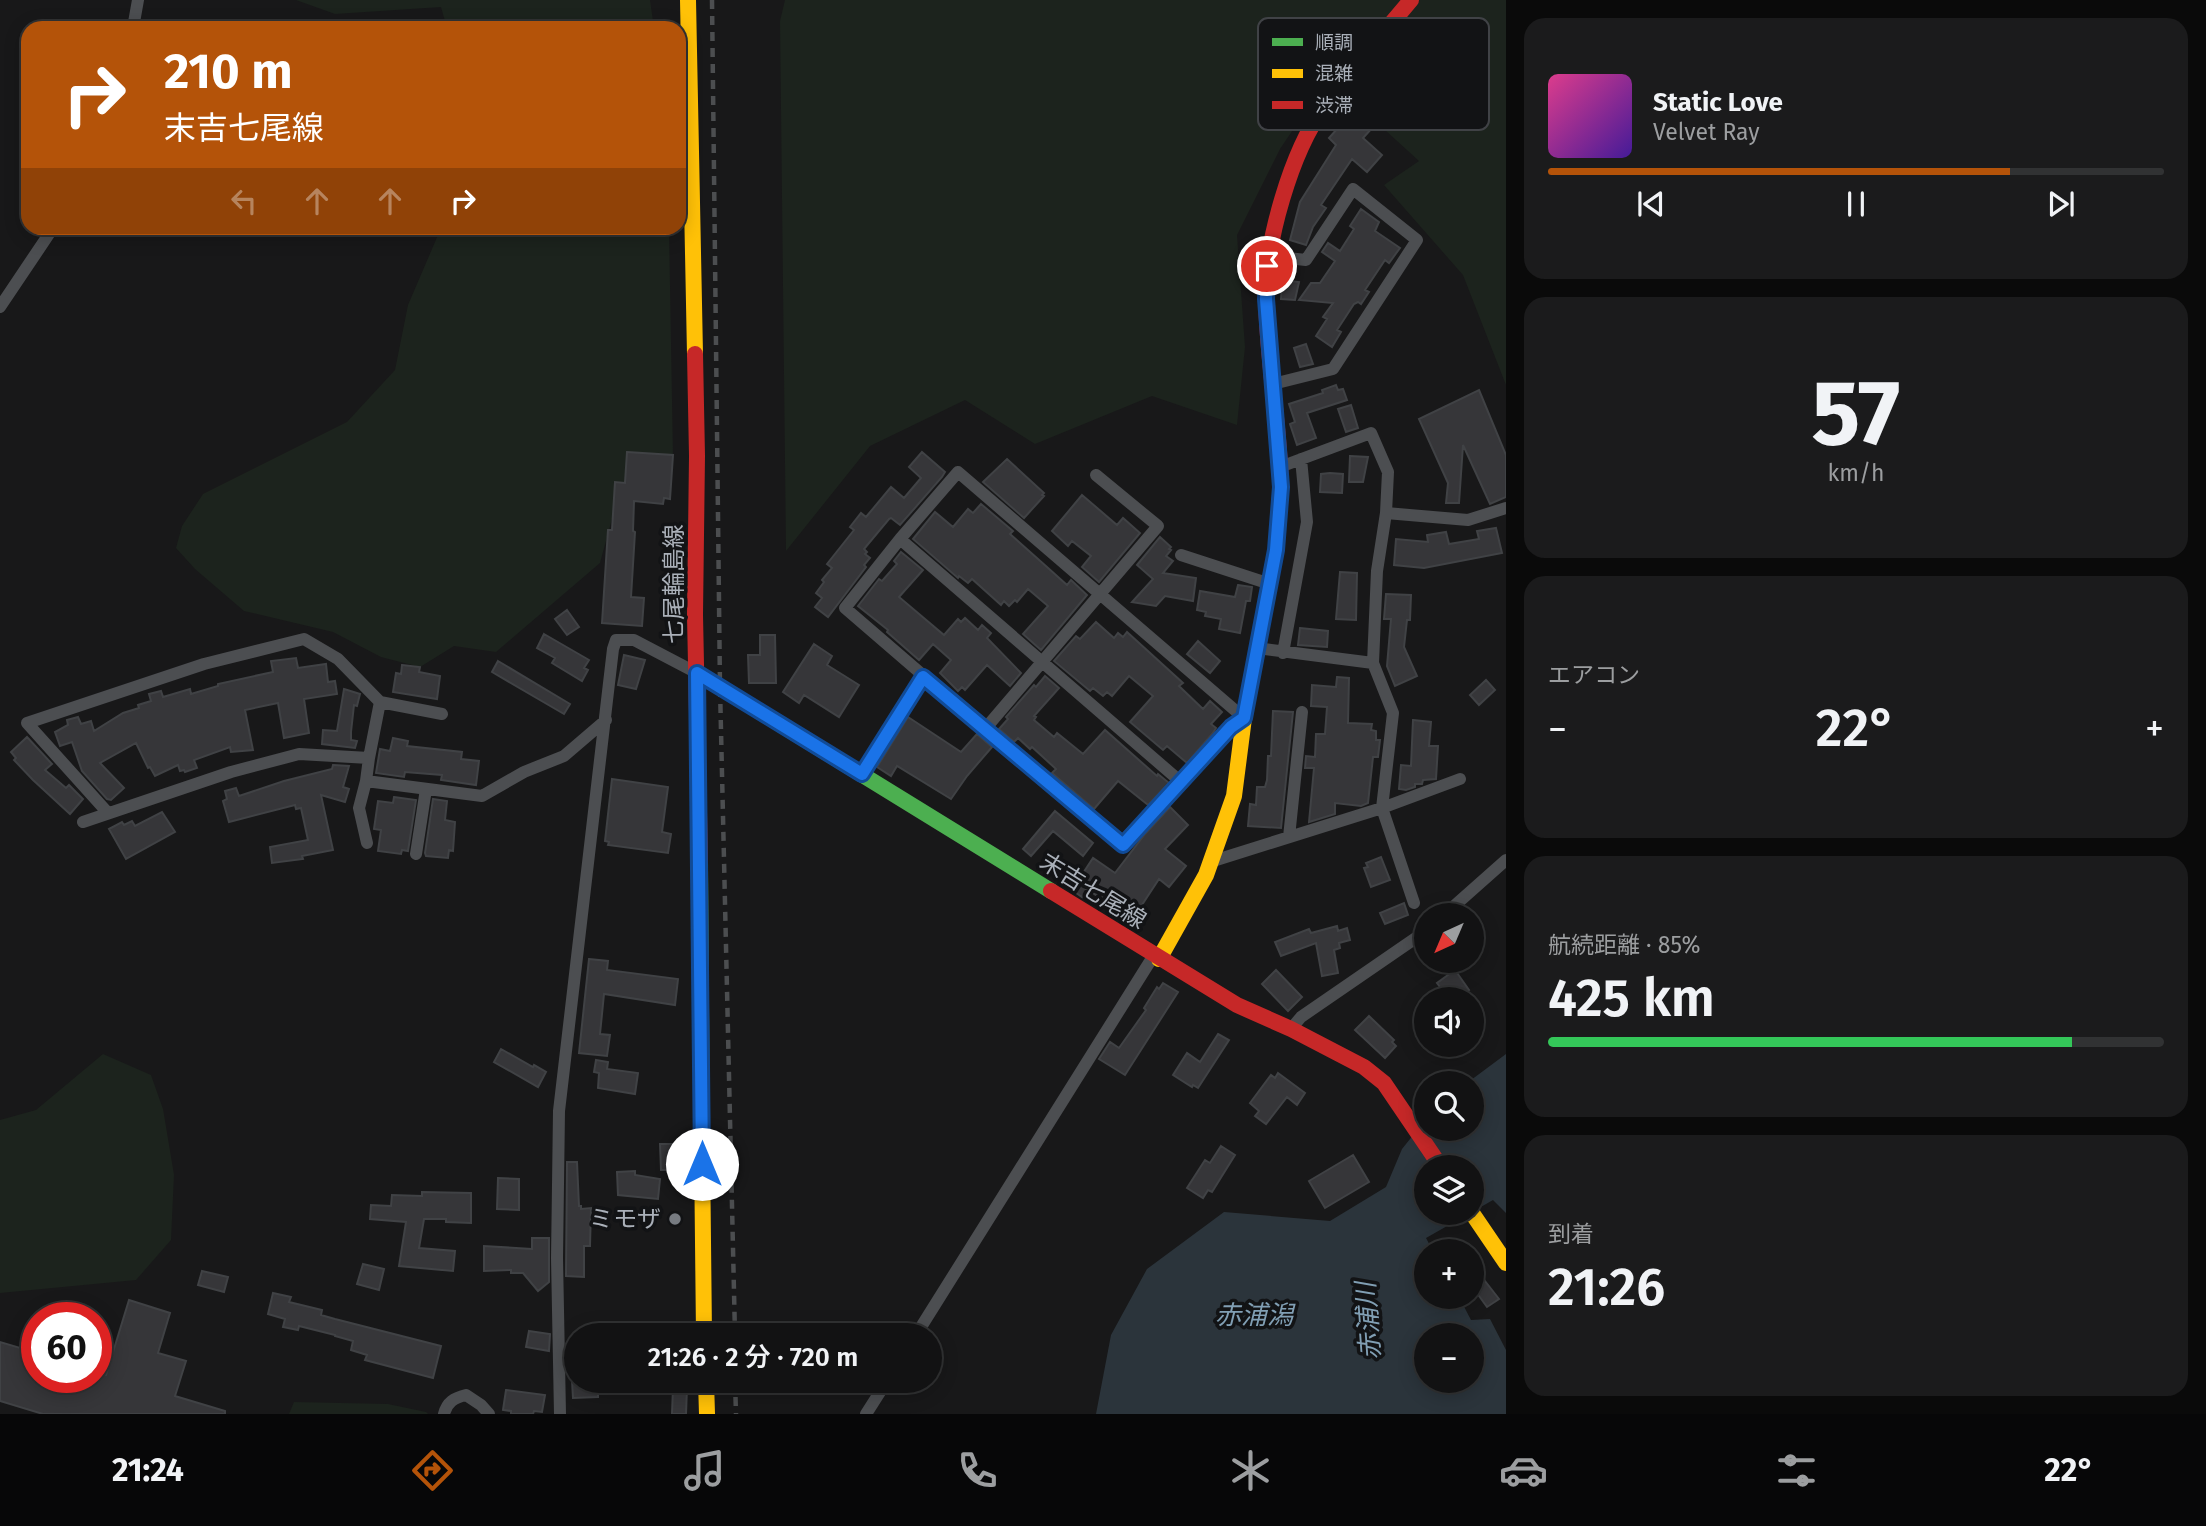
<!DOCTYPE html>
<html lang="ja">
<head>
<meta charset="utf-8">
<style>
  body { margin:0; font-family:"Fira Sans","Noto Sans JP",sans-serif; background:#1b1b1c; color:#f1f3f6; height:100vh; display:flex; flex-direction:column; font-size:26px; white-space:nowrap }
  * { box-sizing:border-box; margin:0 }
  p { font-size:23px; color:#9c9ea0 }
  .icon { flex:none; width:38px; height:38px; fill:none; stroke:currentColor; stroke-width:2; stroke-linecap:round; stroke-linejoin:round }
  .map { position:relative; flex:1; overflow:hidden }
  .details { display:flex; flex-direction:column; gap:18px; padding:18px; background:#0a0a0a; width:700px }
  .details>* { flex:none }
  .guide { position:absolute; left:21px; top:21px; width:665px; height:214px; border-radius:21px; box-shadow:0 4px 18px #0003,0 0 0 2px #313233; background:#b45309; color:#fff; overflow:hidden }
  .needle { width:46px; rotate:224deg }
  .controls { position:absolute; left:1414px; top:903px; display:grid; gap:14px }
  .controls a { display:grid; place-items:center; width:70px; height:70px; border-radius:50%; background:#121213; box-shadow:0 4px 18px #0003,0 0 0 2px #313233; font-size:35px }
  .speed { position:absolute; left:21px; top:1302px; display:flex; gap:14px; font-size:35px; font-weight:700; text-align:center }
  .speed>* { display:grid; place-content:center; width:91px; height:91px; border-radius:50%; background:#121213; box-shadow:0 4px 18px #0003,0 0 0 2px #313233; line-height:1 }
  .speed .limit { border:10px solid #d22; background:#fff; color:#111 }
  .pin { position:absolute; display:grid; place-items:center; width:60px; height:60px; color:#fff; margin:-30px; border:4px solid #fff; border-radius:50%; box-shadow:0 2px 7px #0007 }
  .me { position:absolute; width:77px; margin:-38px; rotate:0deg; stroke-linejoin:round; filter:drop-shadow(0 0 5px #0008) }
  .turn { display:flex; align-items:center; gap:24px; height:147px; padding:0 28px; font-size:32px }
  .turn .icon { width:91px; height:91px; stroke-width:2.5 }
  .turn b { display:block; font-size:49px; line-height:60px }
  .lanes { display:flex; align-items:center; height:66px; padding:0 28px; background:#0003; justify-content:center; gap:35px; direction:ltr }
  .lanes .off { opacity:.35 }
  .big { font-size:52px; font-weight:600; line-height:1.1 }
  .details .card { flex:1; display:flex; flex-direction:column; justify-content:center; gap:10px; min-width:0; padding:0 24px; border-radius:21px; background:#1b1b1c }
  .details .dial { align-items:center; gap:0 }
  .dial b { font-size:91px; line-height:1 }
  .song { display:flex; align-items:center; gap:21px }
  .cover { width:84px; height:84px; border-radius:10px; background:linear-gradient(135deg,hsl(330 70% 55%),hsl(260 70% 35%)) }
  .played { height:7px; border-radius:4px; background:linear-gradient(90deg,#b45309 75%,#313233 75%) }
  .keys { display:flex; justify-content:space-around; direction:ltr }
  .heat { display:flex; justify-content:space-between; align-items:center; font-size:38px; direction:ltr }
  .charge { height:10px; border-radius:5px; background:linear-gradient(90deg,#34c759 85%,#313233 0) }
  .trip { position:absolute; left:564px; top:1323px; width:378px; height:70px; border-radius:35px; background:#121213; box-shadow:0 4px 18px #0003,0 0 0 2px #313233; font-weight:600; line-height:70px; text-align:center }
  .dock { display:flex; height:112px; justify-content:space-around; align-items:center; background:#070708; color:#9c9ea0 }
  .dock .icon { width:49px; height:49px }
  .dock .selected { color:#b45309 }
  .dock b { font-size:32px; color:#f1f3f6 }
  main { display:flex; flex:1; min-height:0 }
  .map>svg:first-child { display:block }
  .green { fill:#1c231d }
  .water { fill:#2b343b; fill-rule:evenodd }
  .building { fill:#363639; stroke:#404245; stroke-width:2 }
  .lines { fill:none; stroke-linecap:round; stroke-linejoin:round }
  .street { stroke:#4c4e51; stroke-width:12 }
  .fast { stroke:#4caf50; stroke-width:16 }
  .slow { stroke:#ffc107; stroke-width:16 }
  .jam { stroke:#c62828; stroke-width:16 }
  .rail { stroke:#4c4e50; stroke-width:4.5; stroke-dasharray:9 7; stroke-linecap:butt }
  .route-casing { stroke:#114b97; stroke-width:18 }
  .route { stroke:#1a73e8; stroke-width:12 }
  .poi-dot { fill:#777b81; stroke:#121315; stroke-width:2.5 }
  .labels { text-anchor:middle; stroke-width:7; stroke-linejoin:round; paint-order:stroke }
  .street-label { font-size:24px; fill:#aab0b9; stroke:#121315 }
  .poi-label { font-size:24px; fill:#aab0b9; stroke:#121315; text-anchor:end }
  .water-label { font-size:26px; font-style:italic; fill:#819fb4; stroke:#121315 }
  .key { fill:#121315; stroke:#404246; stroke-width:2 }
  .key-label { font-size:19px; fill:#aab0b9 }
</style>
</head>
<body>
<main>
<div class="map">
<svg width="1506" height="1414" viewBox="0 0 1506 1414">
  <rect width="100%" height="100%" fill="#181819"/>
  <path class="green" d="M296 0H650L654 28H447L441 7 335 14Z
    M785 0H1506V385L1463 275 1384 185 1419 161 1328 78 1280 149 1237 235 1245 347 1237 425 1152 396 1035 444 965 400 870 446 786 551 780 21Z
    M441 228H669L673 456 668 471 619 493 600 563 496 652 454 646 420 667 381 657 333 632 244 611 195 569 176 548 182 526 203 494 347 422 395 370 408 305Z
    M103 1054 151 1075 163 1109 174 1175 171 1240 136 1280 0 1293V1120L36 1110Z
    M294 1402 388 1404 426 1412 428 1414H289Z"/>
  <path class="water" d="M1506 1054V1213L1493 1200 1472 1212V1167H1426V1213H1470L1426 1238 1433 1251H1426V1297H1459L1471 1320 1490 1319 1506 1350V1414H1096L1111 1335 1147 1269 1224 1212 1330 1221 1386 1187 1402 1149 1426 1119V1129H1472V1083H1467ZM1426 1335H1472V1381H1426Z"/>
  <path class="building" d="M1354 110 1373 127 1363 138 1382 155 1367 172 1352 159 1321 205 1326 208 1313 227 1306 245 1290 240 1300 202 1336 145 1329 138Z
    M1361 209 1379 222 1375 231 1400 248 1389 263 1385 260 1365 290 1369 292 1361 304 1358 302 1354 304 1337 330 1341 332 1332 347 1316 336 1327 319 1323 317 1333 303 1299 300 1311 283H1320L1335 261 1322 252 1328 243 1340 251 1354 229 1350 226Z
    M1282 280 1299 282 1295 300 1281 299Z
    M1306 344 1313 364 1300 367 1294 348Z
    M1336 385 1338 390 1343 389 1347 400 1307 413 1316 438 1297 445 1290 424 1295 422 1289 404 1323 393 1322 390Z
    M1479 390 1506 455V497L1490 504 1463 445 1459 503H1446L1448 483 1419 419Z
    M1351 405 1358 428 1346 432 1338 409Z
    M627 452 673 455 670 499 664 498 663 504 634 501 633 531 635 532 631 597 644 598 642 626 602 623 608 530H612L615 482 625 483Z
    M922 452 945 472 942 477 900 525 891 518 889 519 864 549 867 552 865 554 870 558 864 565 866 567 828 617 815 607 822 598 816 593 824 582 822 580 832 568 827 564 854 530 850 527 861 513 866 517 891 487 904 498 921 478 909 467Z
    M1350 456 1368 457 1363 482H1349Z
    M1007 459 1044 493 1042 495 1044 496 1024 518 983 482Z
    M1330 473 1343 474 1342 493 1320 492 1321 474Z
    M1082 495 1117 525 1123 518 1140 533 1099 582 1082 567 1091 556 1072 541 1068 546 1052 531Z
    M981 504 1013 531 1010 534 1047 567 1067 585 1071 580 1087 595 1041 650 1023 634 1048 606 1028 589 1017 602 1015 600 1009 606 1004 601 1001 605 972 579 968 583 959 576 958 578 913 539 935 512 953 527 968 509 973 513Z
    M1496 528 1502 553 1424 568 1394 565 1396 539 1428 542 1427 535 1446 532 1449 544 1479 539 1477 531Z
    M1160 537 1171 547 1169 549 1171 550 1166 556 1173 561 1163 573 1196 578 1193 601 1165 596 1156 606 1132 602 1153 579 1137 565Z
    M901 552 923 570 899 597 944 635 958 619 961 622 965 618 978 630 982 625 991 633 987 638 1021 673 1010 686 987 665 965 690 962 687 958 691 940 673 951 660 933 644 919 660 887 632 888 630 858 606 879 579 882 581 897 564 894 561Z
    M1340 572 1357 573 1356 620 1336 619Z
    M1238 585 1252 587 1250 601H1246L1240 633 1219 629 1221 619 1205 616 1206 612 1197 610 1200 591 1235 597Z
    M1386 594 1411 595 1410 620H1407L1404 647 1417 676 1395 686 1387 666 1391 619H1384Z
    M567 610 579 627 567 635 555 619Z
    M1096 622 1114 638 1118 633 1123 637 1127 632 1183 683 1179 686 1203 709 1210 701 1222 712 1211 724 1216 728 1213 733 1187 763 1167 746 1163 750 1130 722 1153 696 1129 676 1112 696 1107 692 1103 696 1093 688 1090 691 1054 661 1076 636 1080 639Z
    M1300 628 1328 631 1327 647 1298 645Z
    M544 634 589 660 584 668 588 670 582 681 552 663 555 658 537 648Z
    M760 635H775L776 683H749L748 655H760Z
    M1198 641 1220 661 1210 673 1187 654Z
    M814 644 832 656 827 665 859 685 839 717 804 695 799 703 783 692Z
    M624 655 645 660 636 689 618 685Z
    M296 658 298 668 326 664 328 682 335 681 337 694 304 699 309 733 284 738 278 703 245 710 253 750 231 752 230 747 194 760 197 768 185 772 184 770 180 771 178 765 155 776 150 767 148 768 136 743 100 763 124 788 111 800 107 799 82 771 72 742 60 746 55 732 68 725 67 720 78 717 81 724 91 721 94 731 123 713 139 708 138 705 151 701 149 694 161 691 163 697 190 689 191 694 218 686V684L273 672 271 661Z
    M498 661 570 704 564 714 492 672Z
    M402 665 420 667 419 672 440 676 437 699 393 692 396 673 401 674Z
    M1045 676 1059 688 1034 716 1036 717 1034 720 1054 737 1057 733 1083 754 1105 730 1157 776 1158 774 1169 783 1148 805 1118 781 1094 809 1052 773 1056 769 1032 747 1030 749 1018 738 1014 742 999 729 1008 719 1006 717 1034 685 1036 687Z
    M1337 677 1349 678 1348 723 1372 724 1371 730 1376 731V740H1380L1378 757H1373L1368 803 1361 806 1335 803V814L1309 822 1314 768H1305L1306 756 1315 757 1316 734H1325L1327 707 1311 706 1312 685 1336 687Z
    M1486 680 1495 690 1479 705 1470 695Z
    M344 689 360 694 357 706 354 705 351 732V740L357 741 355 748 322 744 323 730 337 731Z
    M1273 711 1293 712 1281 828 1248 826 1250 804 1256 805 1257 787H1265L1267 780 1268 756H1271Z
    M908 717 961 752 977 734 992 747 967 776 951 799 897 766 891 776 877 767Z
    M1413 720 1431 722 1429 746H1438L1436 779 1423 780 1422 784H1415V787L1406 790 1399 789 1401 765 1411 766Z
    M27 737 52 764 45 770 66 788 69 785 83 799 70 814 33 780 14 760 16 758 11 752Z
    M393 738 408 741 407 746 462 752 461 759 479 761 476 785 441 780 442 775 405 772 404 777 376 773 380 749 390 751Z
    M333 765 349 766 343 787 349 789 345 802 321 795 333 850 302 856 303 859 272 863 270 847 308 840 301 808 296 809 295 805 229 822 223 801 227 799 225 791 236 788 239 796 284 781 332 769Z
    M612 779 668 787 662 832 671 834 668 853 608 845 609 842 605 841Z
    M394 797 416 800 408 851 402 850 401 854 378 851 381 830 374 829 378 801 393 803Z
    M433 799 447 801 445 820 455 822 453 851 449 850 448 858 426 856 425 853Z
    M1170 807 1188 825 1165 849 1186 866 1169 887 1159 879 1132 920 1087 889 1082 897 1072 890 1093 858 1115 873 1145 834Z
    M1055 811 1093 843 1083 856 1053 831 1031 856 1023 849Z
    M162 812 175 832 126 859 109 829 122 822 124 825 132 821 135 826Z
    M1381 857 1390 880 1371 887 1364 868 1368 867 1366 863Z
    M1404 903 1408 915 1385 924 1380 913Z
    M1337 926 1338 931 1347 928 1350 940 1339 943 1340 948 1334 950 1338 973 1322 976 1316 943 1281 956 1275 942 1309 929 1311 933Z
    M589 959 608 961 607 970 678 979 675 1005 604 994 600 1034 610 1035 607 1056 579 1053Z
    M1276 970 1302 997 1288 1011 1262 984Z
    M1455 970 1469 990 1456 999H1449L1437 983Z
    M1163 983 1178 992 1125 1075 1099 1059 1110 1042 1119 1048 1146 1010 1144 1008 1157 987 1159 989Z
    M1369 1016 1394 1040 1392 1042 1396 1046 1385 1058 1355 1030Z
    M1218 1034 1229 1040 1198 1088 1193 1085 1192 1087 1173 1075 1187 1053 1200 1062Z
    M501 1049 533 1067 534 1065 546 1072 538 1087 494 1062Z
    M596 1060 608 1062 607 1069 638 1073 635 1094 598 1088 599 1073 594 1072Z
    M1278 1073 1305 1093 1297 1105 1287 1097 1266 1124 1255 1116 1259 1111 1250 1103 1271 1075 1275 1078Z
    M660 1144H673L674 1170H661Z
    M1221 1146 1235 1155 1212 1192 1208 1190 1203 1198 1187 1188 1205 1160 1210 1163Z
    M1353 1155 1369 1182 1325 1208 1309 1181Z
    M567 1162H577L579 1206H581V1209L591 1208 590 1246H584V1277L566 1276Z
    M635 1171V1175L660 1179 658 1199 618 1195 617 1172Z
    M498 1178 519 1179V1210L497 1209Z
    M422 1192 471 1193V1223L446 1222V1219H424L419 1248 455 1251 453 1271 399 1266 406 1222 370 1219 371 1205 391 1206 392 1195 422 1196Z
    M532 1238H549V1282L538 1291 523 1273H511V1270L484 1271V1246L532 1249Z
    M363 1264 384 1269 379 1290 357 1284Z
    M202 1271 228 1277 224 1292 198 1285Z
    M1485 1281 1499 1299 1487 1307 1474 1289Z
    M273 1293 291 1297 289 1302 322 1310 321 1315 335 1319 441 1346 433 1378 365 1360 367 1355 351 1350 353 1341 335 1336V1335L299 1326 298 1330 283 1327 285 1319 268 1314Z
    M129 1300 170 1313 158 1353 186 1361 175 1396 225 1411V1414H43L0 1401V1342L37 1353V1377H96V1372L106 1375Z
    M529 1331 550 1334 549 1351 526 1347Z
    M572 1381H598V1397L573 1398Z
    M673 1387 687 1388 686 1414H672Z
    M506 1390 545 1395 542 1412 534 1411 533 1414H511V1411L503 1410Z"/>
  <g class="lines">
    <path class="street" d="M133 28 138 0
      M1269 256 1306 260 1353 189 1417 240 1333 369 1273 384
      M0 307 53 228
      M1280 467 1371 433 1388 472 1386 513 1377 571 1373 663 1393 713 1382 808 1460 779
      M958 472 1244 718 1231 728 1123 845 1113 839 845 608 900 539Z
      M1386 513 1468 520 1506 508
      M900 539 1181 782
      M1181 555 1270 584
      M1257 648 1373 663
      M1283 653 1307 522 1301 459
      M985 729 1158 526 1096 475
      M369 758 380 702
      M862 774 923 677
      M366 781 359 808 367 843
      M108 813 27 723 204 664 304 639 338 659 380 702 442 714
      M83 822 231 772 299 754 369 758 366 781 482 796 524 772 564 756 606 720
      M1289 837 1302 712
      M416 854 426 789
      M1210 862 1382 808 1414 903
      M1444 915 1506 860
      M1291 1029 1301 1017 1426 931
      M916 1335 1154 955
      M444 1414C447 1402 454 1398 466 1395L481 1405 489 1414
      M560 1414 557 1258 559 1111 613 649 616 640H634L697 673
      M866 1414 887 1381"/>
    <path class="fast" d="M697 673 1051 891
      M700 861 702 1148"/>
    <path class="slow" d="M688 0 695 354
      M1159 959 1206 875 1234 796 1244 718 1276 550 1281 489
      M702 1148 704 1335
      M1472 1213 1506 1263
      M706 1381 707 1414"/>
    <path class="jam" d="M695 354 697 456 695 615 700 861
      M1281 489C1280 425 1267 362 1266 298 1265 243 1291 152 1324 107 1350 70 1382 35 1411 0
      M1051 891 1237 1005 1291 1029 1364 1067 1384 1083 1441 1167"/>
    <path class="rail" d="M712 0 720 687 735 1335
      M735 1381 736 1414"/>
  </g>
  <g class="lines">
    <g class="route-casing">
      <path id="route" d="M702 1164 697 673 862 774 923 677 1123 845 1231 727 1244 718 1276 550 1281 487 1266 299 1267 266"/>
    </g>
    <use href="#route" class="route"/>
  </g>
  <circle class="poi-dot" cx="675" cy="1219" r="7"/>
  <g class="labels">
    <g class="street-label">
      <text transform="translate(674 584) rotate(-90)" y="8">七尾輪島線</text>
      <text transform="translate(1093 891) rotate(32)" y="8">末吉七尾線</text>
    </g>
    <g class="poi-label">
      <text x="661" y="1227">ミモザ</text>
    </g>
    <g class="water-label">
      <text x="1254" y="1324">赤浦潟</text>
      <text transform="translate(1368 1321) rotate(-94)" y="9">赤浦川</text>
    </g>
  </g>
  <rect x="1258" y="18" width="231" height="112" rx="10" class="key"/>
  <rect x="1272" y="38" width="31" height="8" fill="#4caf50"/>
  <rect x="1272" y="69" width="31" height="9" fill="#ffc107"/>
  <rect x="1272" y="101" width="31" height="8" fill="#c62828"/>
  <g class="key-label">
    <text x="1315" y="49">順調</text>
    <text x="1315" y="80">混雑</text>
    <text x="1315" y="112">渋滞</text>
  </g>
</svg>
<div class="controls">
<a><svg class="needle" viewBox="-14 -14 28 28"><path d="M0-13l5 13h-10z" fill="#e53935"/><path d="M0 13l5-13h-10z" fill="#9c9ea0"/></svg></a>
<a><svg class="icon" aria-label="sound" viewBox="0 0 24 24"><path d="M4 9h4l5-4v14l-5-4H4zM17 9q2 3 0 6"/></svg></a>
<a><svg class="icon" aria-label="search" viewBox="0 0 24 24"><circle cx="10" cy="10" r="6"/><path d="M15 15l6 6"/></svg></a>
<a><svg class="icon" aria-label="layers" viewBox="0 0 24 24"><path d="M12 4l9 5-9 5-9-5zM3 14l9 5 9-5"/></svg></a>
<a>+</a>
<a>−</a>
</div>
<div class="speed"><div class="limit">60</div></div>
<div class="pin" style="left:1267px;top:266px;background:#d93025"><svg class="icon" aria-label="arrive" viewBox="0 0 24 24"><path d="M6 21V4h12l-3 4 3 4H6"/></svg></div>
<svg class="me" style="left:702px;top:1164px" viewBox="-20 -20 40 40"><circle r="19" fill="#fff"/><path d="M0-13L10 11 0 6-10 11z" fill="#1a73e8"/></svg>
<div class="trip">21:26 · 2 分 · 720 m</div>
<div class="guide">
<div class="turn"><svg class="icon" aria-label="right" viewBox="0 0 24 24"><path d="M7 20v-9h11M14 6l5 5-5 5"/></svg><div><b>210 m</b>末吉七尾線</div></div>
<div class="lanes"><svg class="icon off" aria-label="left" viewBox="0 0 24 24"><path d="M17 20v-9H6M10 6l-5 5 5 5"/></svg><svg class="icon off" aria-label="ahead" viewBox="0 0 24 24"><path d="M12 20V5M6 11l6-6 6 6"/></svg><svg class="icon off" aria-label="ahead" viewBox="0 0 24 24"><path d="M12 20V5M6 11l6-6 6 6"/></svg><svg class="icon" aria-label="right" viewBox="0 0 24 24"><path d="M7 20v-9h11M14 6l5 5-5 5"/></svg></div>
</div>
</div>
<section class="details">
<div class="card">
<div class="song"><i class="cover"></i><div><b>Static Love</b><p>Velvet Ray</p></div></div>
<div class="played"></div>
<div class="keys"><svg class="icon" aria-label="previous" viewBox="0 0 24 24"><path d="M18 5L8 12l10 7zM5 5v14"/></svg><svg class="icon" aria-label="pause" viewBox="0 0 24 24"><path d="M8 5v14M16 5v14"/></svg><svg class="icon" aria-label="next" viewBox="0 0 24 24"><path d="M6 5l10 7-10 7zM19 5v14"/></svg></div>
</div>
<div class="card dial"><b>57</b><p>km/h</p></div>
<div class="card"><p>エアコン</p>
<div class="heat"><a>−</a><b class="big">22°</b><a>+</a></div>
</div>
<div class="card"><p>航続距離 · 85%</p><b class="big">425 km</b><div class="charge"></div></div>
<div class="card"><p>到着</p><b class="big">21:26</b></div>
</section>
</main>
<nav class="dock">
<b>21:24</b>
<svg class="icon selected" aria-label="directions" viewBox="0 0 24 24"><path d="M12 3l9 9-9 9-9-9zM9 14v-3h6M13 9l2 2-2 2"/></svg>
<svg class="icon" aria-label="music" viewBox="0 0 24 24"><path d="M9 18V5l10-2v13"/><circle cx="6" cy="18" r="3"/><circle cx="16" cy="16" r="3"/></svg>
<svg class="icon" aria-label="phone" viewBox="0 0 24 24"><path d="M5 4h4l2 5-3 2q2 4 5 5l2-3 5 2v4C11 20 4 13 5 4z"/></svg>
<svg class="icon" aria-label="climate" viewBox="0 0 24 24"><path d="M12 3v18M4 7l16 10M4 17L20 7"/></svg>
<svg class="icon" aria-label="car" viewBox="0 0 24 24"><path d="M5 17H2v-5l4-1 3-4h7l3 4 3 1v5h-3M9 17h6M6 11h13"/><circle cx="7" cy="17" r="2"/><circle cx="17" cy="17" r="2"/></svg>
<svg class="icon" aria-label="filters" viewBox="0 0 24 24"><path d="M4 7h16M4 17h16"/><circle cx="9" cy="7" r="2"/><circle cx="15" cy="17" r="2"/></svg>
<b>22°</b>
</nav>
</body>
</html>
